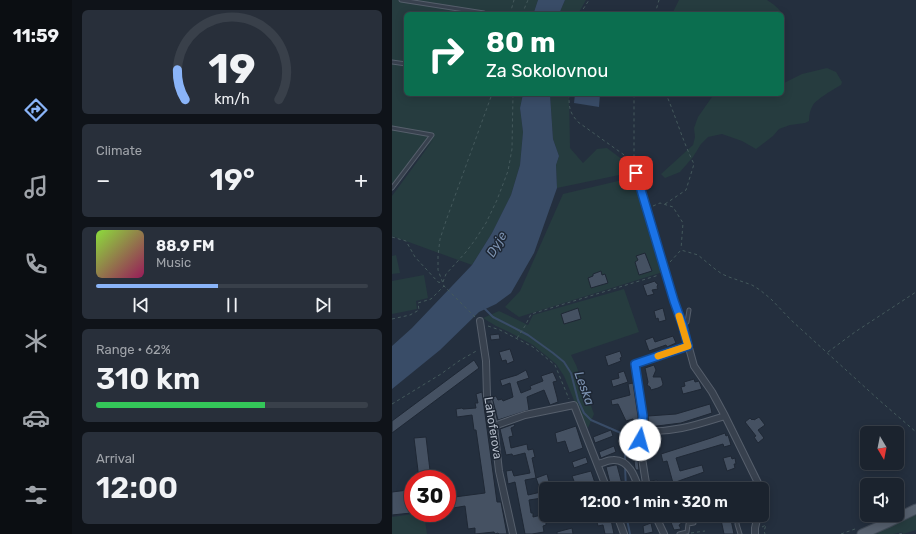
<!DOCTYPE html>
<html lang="en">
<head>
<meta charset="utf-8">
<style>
  body { margin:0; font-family:Rubik,sans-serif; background:#282f3a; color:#f1f3f6; height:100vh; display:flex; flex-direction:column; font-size:15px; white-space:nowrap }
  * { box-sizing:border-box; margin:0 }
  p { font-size:13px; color:#a0a4aa }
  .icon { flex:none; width:22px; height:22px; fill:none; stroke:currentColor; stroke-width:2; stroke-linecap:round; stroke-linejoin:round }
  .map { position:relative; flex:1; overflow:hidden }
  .panel { display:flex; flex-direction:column; gap:10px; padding:10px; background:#0f1319; width:320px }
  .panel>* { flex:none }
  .banner { position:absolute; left:12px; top:12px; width:380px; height:84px; border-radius:6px; box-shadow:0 2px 10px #0003,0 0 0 1px #39404a; background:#0b6e4f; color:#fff; overflow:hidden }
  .needle { width:26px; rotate:170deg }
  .controls { position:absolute; left:468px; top:426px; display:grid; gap:8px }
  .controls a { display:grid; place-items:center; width:44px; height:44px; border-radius:6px; background:#1b232e; box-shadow:0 2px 10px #0003,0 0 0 1px #39404a; font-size:20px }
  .speed { position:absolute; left:12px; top:470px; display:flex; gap:8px; font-size:20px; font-weight:700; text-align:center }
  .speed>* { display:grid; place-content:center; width:52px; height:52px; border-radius:50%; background:#1b232e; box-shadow:0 2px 10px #0003,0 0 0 1px #39404a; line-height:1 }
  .speed .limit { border:6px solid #d22; background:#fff; color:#111 }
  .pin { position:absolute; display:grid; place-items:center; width:34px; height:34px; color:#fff; margin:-17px; border-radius:8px; box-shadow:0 2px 6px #0006 }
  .me { position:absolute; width:44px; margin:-22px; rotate:7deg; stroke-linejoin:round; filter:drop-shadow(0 0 3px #0008) }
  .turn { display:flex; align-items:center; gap:14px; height:84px; padding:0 16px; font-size:18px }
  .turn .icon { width:52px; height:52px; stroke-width:2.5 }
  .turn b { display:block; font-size:28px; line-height:34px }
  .big { font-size:30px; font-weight:600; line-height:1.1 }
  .panel .card { flex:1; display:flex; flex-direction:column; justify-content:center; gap:6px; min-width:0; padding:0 14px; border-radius:6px; background:#282f3a }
  .panel .dial { align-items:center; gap:0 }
  .dial svg { height:104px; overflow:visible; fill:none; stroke:#39404a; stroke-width:7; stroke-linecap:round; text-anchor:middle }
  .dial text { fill:#f1f3f6; stroke:none }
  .song { display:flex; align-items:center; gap:12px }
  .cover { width:48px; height:48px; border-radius:6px; background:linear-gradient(135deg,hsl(90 70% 55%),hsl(330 70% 35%)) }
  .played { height:4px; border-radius:2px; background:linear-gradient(90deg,#8ab4f8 45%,#39404a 45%) }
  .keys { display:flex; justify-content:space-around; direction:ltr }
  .heat { display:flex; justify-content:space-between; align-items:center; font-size:22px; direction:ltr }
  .charge { height:6px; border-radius:3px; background:linear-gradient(90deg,#34c759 62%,#39404a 0) }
  .trip { position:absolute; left:147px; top:482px; width:230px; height:40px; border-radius:6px; background:#1b232e; box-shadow:0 2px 10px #0003,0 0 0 1px #39404a; font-weight:600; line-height:40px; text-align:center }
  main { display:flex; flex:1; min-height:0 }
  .tab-bar { display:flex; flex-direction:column; width:72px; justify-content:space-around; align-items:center; background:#0b0e12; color:#a0a4aa }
  .tab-bar .icon { width:28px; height:28px }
  .tab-bar .current { color:#8ab4f8 }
  .tab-bar b { font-size:18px; color:#f1f3f6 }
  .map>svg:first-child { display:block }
  .green { fill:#263c3f }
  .water { fill:#394c67 }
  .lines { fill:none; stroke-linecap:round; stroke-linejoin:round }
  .stream { stroke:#394c67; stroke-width:2 }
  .building { fill:#455162; stroke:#1f2835; fill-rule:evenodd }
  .service-casing { stroke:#565f6c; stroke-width:5 }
  .minor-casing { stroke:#565f6c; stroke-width:8 }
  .primary-casing { stroke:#414a57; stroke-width:11 }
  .path { stroke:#44595c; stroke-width:1; stroke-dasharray:3 3; stroke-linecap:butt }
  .service { stroke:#38414e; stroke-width:3 }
  .minor { stroke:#38414e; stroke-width:6 }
  .primary { stroke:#56606e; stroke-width:9 }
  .route-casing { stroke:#114b97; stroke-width:10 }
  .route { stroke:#1a73e8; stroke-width:7 }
  .slow { stroke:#f59e0b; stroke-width:7 }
  .labels { text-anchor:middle; stroke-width:3; stroke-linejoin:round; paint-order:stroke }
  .street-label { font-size:12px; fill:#b4bcc9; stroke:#1d2633 }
  .water-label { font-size:13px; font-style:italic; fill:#7c92b1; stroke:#1d2633 }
</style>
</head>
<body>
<main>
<nav class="tab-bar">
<b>11:59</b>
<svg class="icon current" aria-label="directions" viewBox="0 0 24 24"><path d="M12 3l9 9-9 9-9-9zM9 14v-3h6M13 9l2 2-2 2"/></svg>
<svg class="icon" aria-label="music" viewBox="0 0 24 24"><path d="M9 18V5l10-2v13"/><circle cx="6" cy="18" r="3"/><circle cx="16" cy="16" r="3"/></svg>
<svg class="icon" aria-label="phone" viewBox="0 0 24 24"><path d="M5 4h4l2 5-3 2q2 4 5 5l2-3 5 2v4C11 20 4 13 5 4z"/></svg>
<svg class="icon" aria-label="climate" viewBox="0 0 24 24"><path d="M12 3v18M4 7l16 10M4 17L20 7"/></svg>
<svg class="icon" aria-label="car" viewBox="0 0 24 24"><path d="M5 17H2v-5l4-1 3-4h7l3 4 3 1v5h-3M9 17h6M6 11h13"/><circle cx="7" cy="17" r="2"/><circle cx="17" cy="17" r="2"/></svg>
<svg class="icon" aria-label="filters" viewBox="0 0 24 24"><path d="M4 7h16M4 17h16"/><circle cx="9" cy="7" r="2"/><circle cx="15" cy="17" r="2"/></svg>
</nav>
<section class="panel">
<div class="card dial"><svg viewBox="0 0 100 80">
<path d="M14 69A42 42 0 1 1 86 69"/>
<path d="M14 69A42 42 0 0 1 8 46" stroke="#8ab4f8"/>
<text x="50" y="56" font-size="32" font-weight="700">19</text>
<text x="50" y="72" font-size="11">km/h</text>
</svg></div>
<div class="card"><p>Climate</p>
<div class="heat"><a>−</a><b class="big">19°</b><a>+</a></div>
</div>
<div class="card">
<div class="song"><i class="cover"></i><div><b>88.9 FM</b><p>Music</p></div></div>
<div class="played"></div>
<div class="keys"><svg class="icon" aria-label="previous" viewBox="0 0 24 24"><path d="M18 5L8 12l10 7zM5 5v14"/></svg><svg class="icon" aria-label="pause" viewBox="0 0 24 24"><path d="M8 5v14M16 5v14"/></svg><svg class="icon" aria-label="next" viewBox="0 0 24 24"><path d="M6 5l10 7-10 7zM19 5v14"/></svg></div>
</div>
<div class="card"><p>Range · 62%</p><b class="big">310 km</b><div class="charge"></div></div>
<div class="card"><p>Arrival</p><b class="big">12:00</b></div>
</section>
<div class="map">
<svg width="524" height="534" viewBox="0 0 524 534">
  <rect width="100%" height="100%" fill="#242f3e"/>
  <path class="green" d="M0 0H146L142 12 141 14H14V94H131L128 108 131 132 128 165 119 195 100 233 80 265 0 236V196L41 140 0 186Z
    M173 0H194L186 14H167Z
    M287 0H375C381 4 387 8 390 14H280Z
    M435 68 444 72 450 82 449 85C442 89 425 99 421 105 418 110 417 115 417 121L413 123 398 125 387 129 381 136 364 149 350 141 330 134 316 137 309 144 301 157 288 172 273 178 269 174 301 145 303 137 302 128 306 117 322 94H390V84L410 74Z
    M158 94H177L178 148 191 163 205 149 215 148 231 160 234 169 232 174 165 188 164 165 167 156 161 139Z
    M243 177 271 272 127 317 113 307 128 291 171 194Z
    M4 255 8 273 0 274V256Z
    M32 275 36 298 24 301 25 309 0 314V281Z
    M232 289 247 332 179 355 184 365 202 414 196 428 188 415 172 376 164 364 141 345 117 332 104 326 91 318 107 311 136 325 141 315Z
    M28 513H32L35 534H0V517Z
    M524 513V530L511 534 510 532 501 534H485L487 532Z"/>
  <path class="water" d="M146 0H173L167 14H141L142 12Z
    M131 94H158L161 139 167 156 164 165 165 188 142 253 119 293 104 304 87 312 48 350 0 389V346L20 328 80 265 100 233 119 195 128 165 131 132 128 108Z
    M183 94H208L207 107 182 103Z"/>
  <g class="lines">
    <path class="stream" d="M92 308 101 317 136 335 161 353 172 362 179 373 186 400 192 413 199 420 229 433 233 439V462
      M233 466 234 489
      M234 515 238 534"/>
  </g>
  <path class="building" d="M253 253 260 271 247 275 243 262 246 260 244 256Z
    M209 271 210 275 213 274 216 283 199 288 196 278 201 276V274Z
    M263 281 264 283 266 284 265 287 266 289 260 290 262 294 255 296 251 285Z
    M186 308 189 319 172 324 169 314Z
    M271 308 274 320 267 322 266 318 264 319 262 311Z
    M107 334 108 339 99 340 98 335Z
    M281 336 284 343 275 347 274 345 257 351 253 340 261 337 263 342Z
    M118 349 122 361 115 364 114 360 110 361 107 352Z
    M228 351 230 357 228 358 229 361 216 366 213 356Z
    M82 360 87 368 0 433V421Z
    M262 365 264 370 261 377H269L271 384 270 386 266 388 259 390 258 387 255 385 256 382 253 368Z
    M134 370 137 378 125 382 129 393 139 389 138 386 151 381 149 376 161 372 165 381 161 382 165 397 166 402 158 405 152 390 135 397 137 410 106 420 100 397 104 396 106 400 110 399 111 401 121 397 118 383 110 386 108 380 125 375Z
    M232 371 236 382 221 387 219 380 227 378 226 373Z
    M302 379 303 382 307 381 310 389 291 394 289 387 293 386 292 382Z
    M241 383 246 416V422H241V419L234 421 226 404 220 405 219 400 238 395 236 384Z
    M90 392 105 502H109L115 534H107L106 533 103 534 102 532 83 534V528L76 529 73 506 55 509V498L93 493 84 430H82L80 415 65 417 64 409 70 408 71 409 84 408 83 403H86L84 394Z
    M318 404 320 413 289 423 257 427 256 416 284 414Z
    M367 417 373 425 366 430 372 438 366 443 362 437 364 436 353 422 358 418 360 420 361 419 362 420Z
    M122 424 123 426 119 428 121 436 117 437 119 448 135 444 136 450 141 449 143 457 140 458 144 478 155 474 159 489H154V506H153L150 498 137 500 139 513H141V517L154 514V525L151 526 152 532 140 534H133L123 482 116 484 114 471 120 470 122 476 138 473 133 453 121 456 120 454 114 455 108 429ZM144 478 149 492 136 495 133 480Z
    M184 426 191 448 177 453 173 441 165 443 163 433Z
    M219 430 221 436 203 443 201 437Z
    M333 433 334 436 336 435 339 445 332 447 331 444 284 458 288 471 310 465 312 472 281 483 275 461 271 462 269 454 319 438Z
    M34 437 39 479H27L22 438Z
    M222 446 224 452 209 458 207 452Z
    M339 456 340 459 343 458 344 464H342L343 468 335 471 331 458Z
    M194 457 196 463 182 468 180 462Z
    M246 460 247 470H244L243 468 242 461Z
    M223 465H225L230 484 219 487 214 467Z
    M199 471 205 489H185L180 476Z
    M265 480 267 489H259L258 481Z
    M16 490 19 513 0 515V492Z
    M218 515 222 534H213L211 525 206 526 204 518Z
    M276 515H283V516L288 515 289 524 287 525 289 529 282 530Z
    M328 515H338L342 534H332Z
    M259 523 261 532 252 534 251 526Z
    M180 528 181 534H165V532Z"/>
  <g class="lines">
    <g class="service-casing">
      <path id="service" d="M9 0 92 13
        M0 62 14 64
        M0 128 40 135 0 188
        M291 326 295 322 297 310
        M346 515 345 524 348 534
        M287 534 295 532 296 524 302 523 301 515"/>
    </g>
    <g class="minor-casing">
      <path id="minor" d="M244 173 282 301 291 326 302 366 320 392 333 416 369 489
        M88 321 94 361 95 396 102 426 107 471 121 534
        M102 426 133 415 182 405 215 489
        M250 431C281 433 304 425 333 416
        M206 464C211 463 216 460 221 460 237 459 243 477 247 489
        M255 489 253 477 248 445 251 416 243 364 296 346
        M370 492V502
        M225 515 232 534
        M263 515 272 534
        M363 534V528L366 515"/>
    </g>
    <g class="primary-casing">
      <path id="primary" d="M470 534 495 523 524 509"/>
    </g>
    <path class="path" d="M118 14 122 0
      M130 14 136 0
      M188 14 197 0
      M263 14 267 0
      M177 94C177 107 177 112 186 122L235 157 240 163 242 167
      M240 163 242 158V94
      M273 204 294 190 302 164C291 142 284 117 274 94
      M261 206 268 203 281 207 291 223 289 249
      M0 237 14 241 23 257 46 282 50 283
      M278 262 289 250 306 255 323 269 330 274 337 277 360 285 368 290 379 299 399 320 487 400 524 432
      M51 282 54 274 74 252 83 240 94 223 105 200 116 171 120 149 121 94
      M83 317 52 286 46 270V256L48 239 55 218 100 94
      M0 319 18 315 27 310 26 303 39 299 52 286
      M96 326 108 330 141 347 163 365 177 399
      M125 338 133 326 139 314 267 275
      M436 352 463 332 524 292
      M0 404 49 374 67 361 86 350
      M370 527 374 525 372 531 373 534
      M299 533 313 531
      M449 534 463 529
      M507 534 511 533"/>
    <use href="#service" class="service"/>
    <use href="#minor" class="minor"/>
    <use href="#primary" class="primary"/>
  </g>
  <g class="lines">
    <g class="route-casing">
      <path id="route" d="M244 173 282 301 291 326 296 346 243 364 251 416 248 440"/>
    </g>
    <use href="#route" class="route"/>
    <path class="slow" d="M266 356 296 346 287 316"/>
  </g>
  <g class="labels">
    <g class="street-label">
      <text transform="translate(101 428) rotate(81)" y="4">Lahoferova</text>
    </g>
    <g class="water-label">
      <text transform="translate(104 244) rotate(-59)" y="5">Dyje</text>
      <text transform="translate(193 388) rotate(70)" y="5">Leska</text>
    </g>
  </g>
</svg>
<div class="controls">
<a><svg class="needle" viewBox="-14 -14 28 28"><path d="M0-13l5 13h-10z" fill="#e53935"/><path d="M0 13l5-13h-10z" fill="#a0a4aa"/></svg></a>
<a><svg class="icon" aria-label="sound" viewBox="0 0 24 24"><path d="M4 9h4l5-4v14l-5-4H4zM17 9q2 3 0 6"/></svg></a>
</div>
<div class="speed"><div class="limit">30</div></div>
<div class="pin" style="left:244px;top:173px;background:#d93025"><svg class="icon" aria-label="arrive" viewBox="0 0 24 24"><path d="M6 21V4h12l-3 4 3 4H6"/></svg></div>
<svg class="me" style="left:248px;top:440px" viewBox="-20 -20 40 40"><circle r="19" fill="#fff"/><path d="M0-13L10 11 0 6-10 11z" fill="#1a73e8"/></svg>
<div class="trip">12:00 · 1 min · 320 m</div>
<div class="banner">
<div class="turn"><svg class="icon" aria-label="right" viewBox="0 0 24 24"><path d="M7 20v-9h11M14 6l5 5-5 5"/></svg><div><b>80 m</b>Za Sokolovnou</div></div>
</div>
</div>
</main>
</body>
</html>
